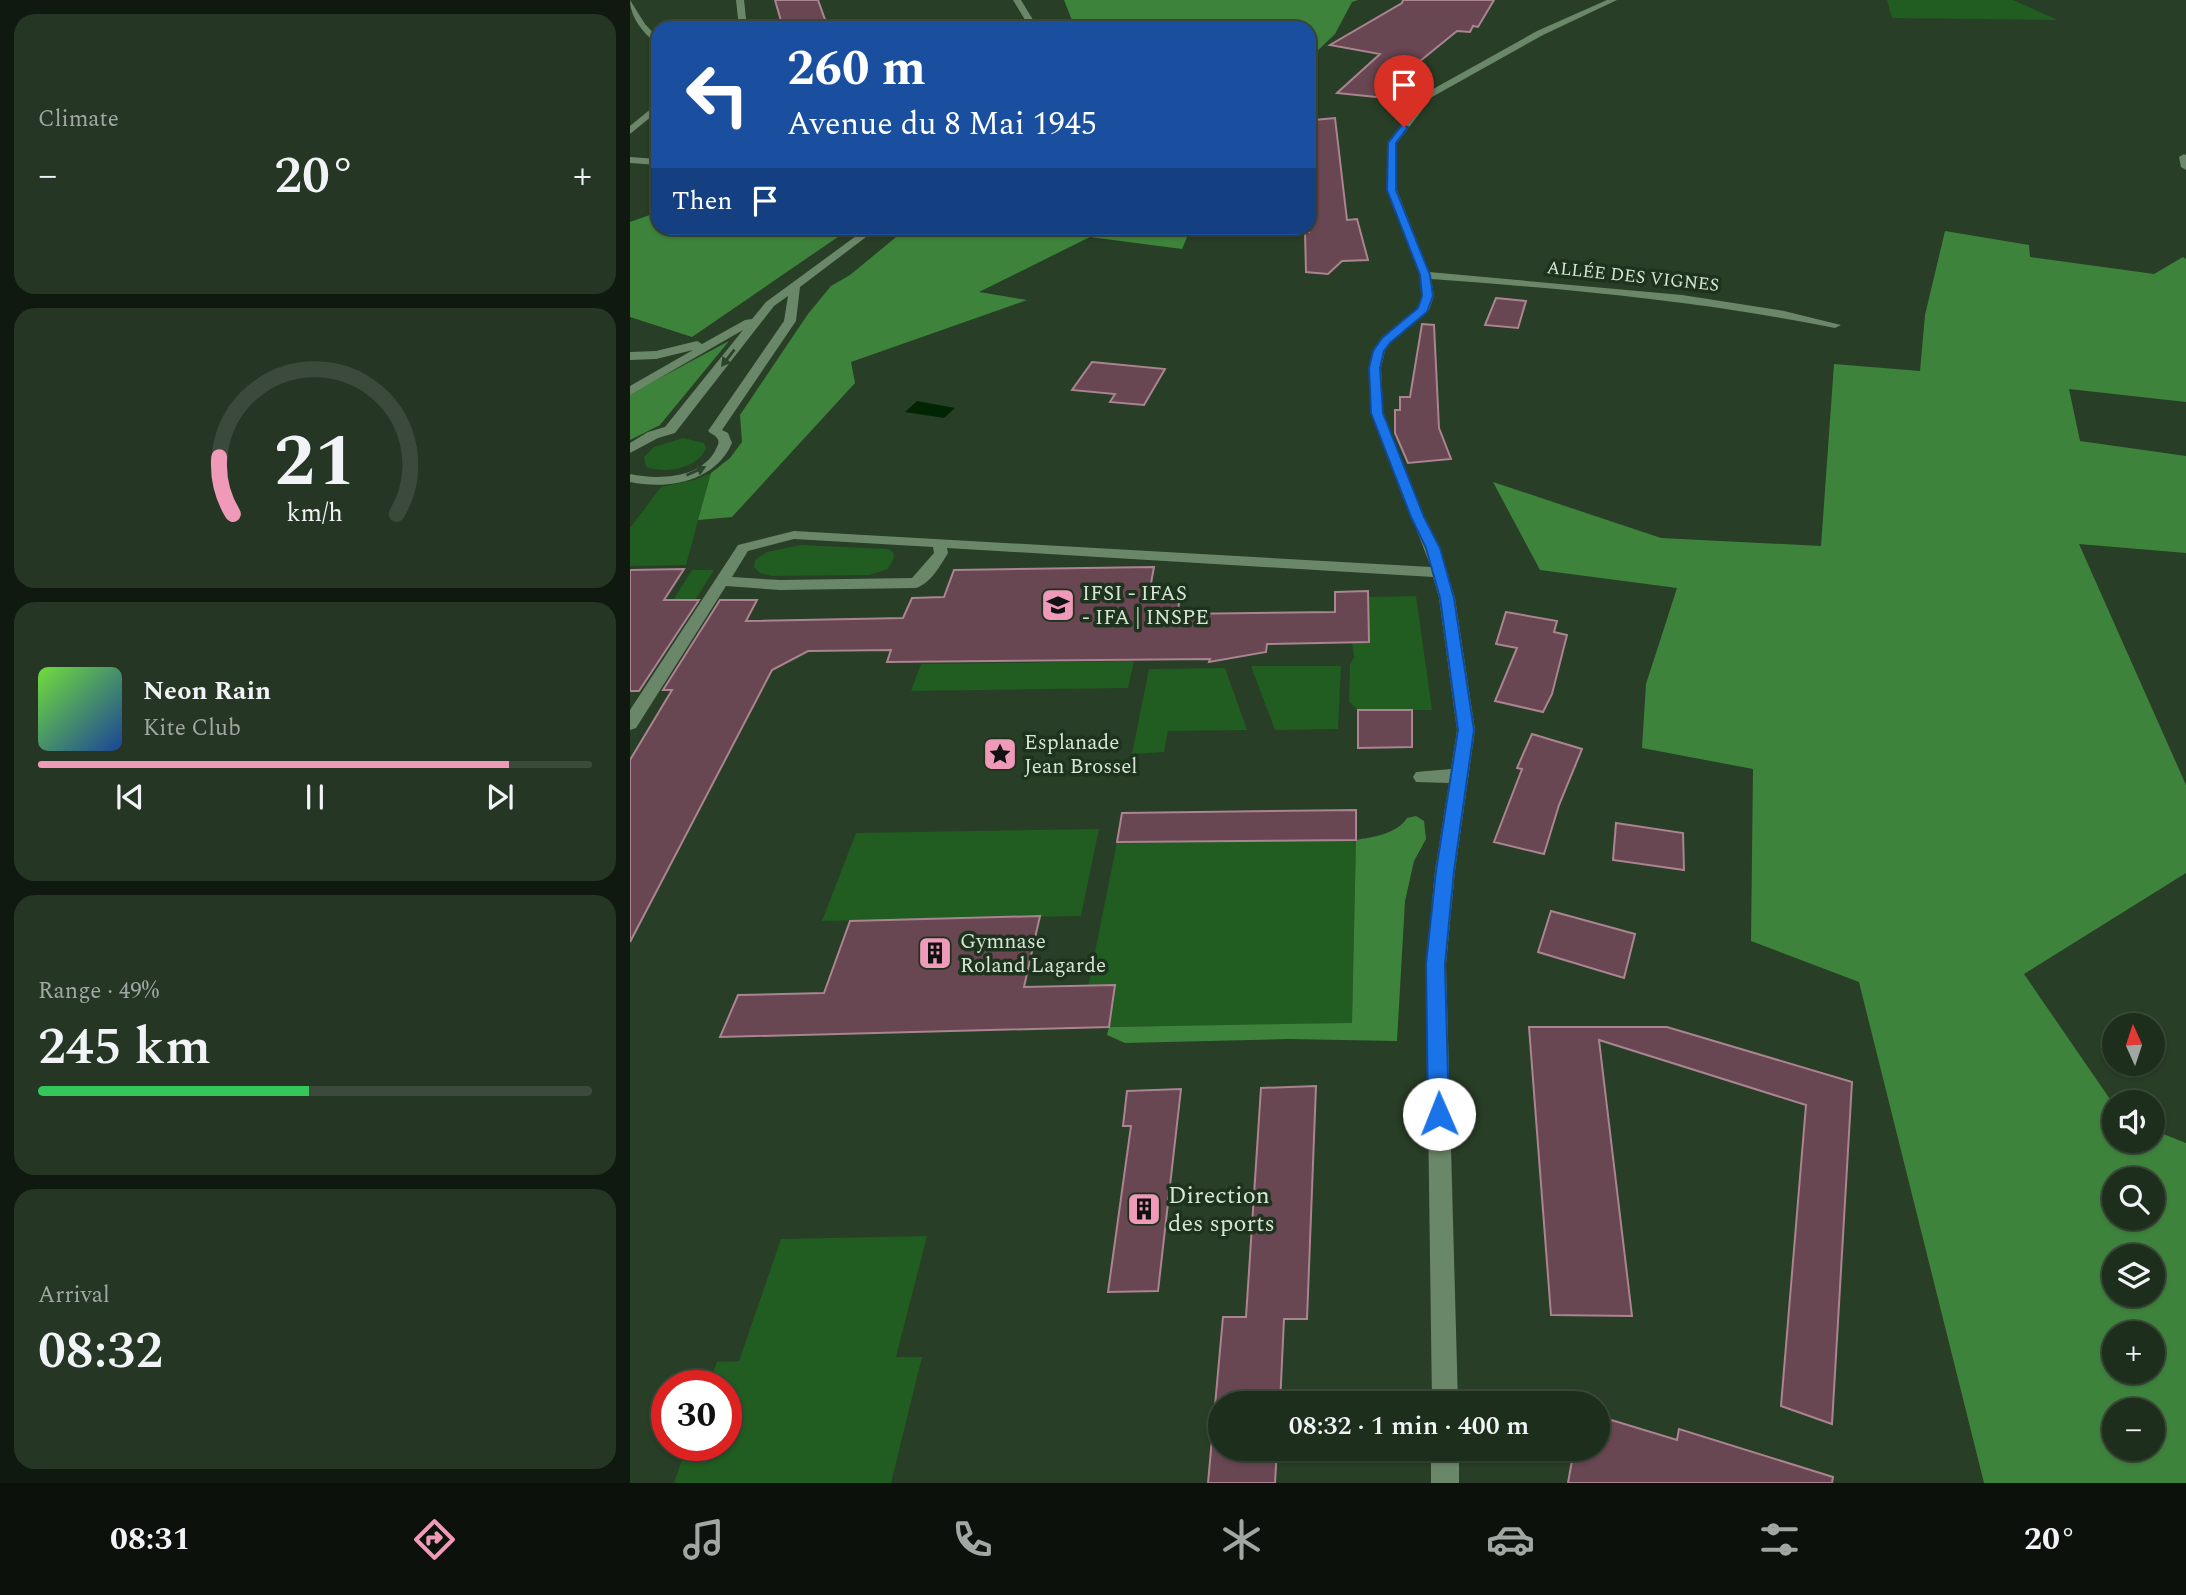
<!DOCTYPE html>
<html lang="en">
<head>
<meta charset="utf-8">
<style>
  body { margin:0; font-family:Spectral,serif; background:#263625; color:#f1f3f6; height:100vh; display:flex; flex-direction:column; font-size:26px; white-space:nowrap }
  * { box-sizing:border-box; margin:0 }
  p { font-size:23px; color:#a1a8a3 }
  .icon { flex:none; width:38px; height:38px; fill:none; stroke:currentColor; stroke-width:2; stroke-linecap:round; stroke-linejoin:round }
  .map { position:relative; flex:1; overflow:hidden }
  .drawer { display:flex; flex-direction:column; gap:14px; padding:14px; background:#10190f; width:630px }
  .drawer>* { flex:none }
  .guide { position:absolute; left:21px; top:21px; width:665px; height:214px; border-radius:21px; box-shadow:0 2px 5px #0004,0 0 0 2px #3c4a3b; background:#1a4fa0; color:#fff; overflow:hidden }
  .needle { width:46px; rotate:357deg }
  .fabs { position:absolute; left:1472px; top:1013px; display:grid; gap:14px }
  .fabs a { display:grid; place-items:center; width:63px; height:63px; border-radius:50%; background:#1e2e1c; box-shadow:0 2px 5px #0004,0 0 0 2px #3c4a3b; font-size:35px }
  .speed { position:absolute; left:21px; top:1370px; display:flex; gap:14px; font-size:35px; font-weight:700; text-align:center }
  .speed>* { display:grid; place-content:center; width:91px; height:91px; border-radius:50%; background:#1e2e1c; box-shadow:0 2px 5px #0004,0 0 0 2px #3c4a3b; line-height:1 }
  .speed .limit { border:10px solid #d22; background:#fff; color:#111 }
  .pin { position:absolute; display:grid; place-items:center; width:60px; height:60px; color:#fff; margin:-72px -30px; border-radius:50% 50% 50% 0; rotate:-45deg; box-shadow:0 0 7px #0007 }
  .pin .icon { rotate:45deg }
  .me { position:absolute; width:77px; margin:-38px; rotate:359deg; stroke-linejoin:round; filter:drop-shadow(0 0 5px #0008) }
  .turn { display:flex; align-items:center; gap:24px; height:147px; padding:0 21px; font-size:32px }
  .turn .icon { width:91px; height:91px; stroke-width:2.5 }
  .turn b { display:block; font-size:49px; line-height:60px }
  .then { display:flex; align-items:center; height:66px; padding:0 21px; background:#0003; gap:14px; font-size:26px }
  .big { font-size:52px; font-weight:600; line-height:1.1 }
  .drawer .tile { flex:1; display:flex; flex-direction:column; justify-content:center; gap:10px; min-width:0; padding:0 24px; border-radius:21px; background:#263625 }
  .drawer .dial { align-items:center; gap:0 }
  .dial svg { height:182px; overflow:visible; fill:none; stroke:#3c4a3b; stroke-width:7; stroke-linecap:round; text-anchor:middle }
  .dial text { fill:#f1f3f6; stroke:none }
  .song { display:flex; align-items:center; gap:21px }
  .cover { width:84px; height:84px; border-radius:10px; background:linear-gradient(135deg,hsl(100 70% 55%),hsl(220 70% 35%)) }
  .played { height:7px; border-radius:4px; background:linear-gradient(90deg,#ef9ab8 85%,#3c4a3b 85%) }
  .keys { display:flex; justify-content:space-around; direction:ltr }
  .heat { display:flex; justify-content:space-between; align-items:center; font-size:38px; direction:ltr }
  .charge { height:10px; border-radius:5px; background:linear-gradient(90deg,#34c759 49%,#3c4a3b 0) }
  .trip { position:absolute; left:578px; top:1391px; width:402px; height:70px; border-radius:35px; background:#1e2e1c; box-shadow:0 2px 5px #0004,0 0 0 2px #3c4a3b; font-weight:600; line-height:70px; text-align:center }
  .menu { display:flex; height:112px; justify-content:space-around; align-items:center; background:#0c120b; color:#a1a8a3 }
  .menu .icon { width:49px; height:49px }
  .menu .current { color:#ef9ab8 }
  .menu b { font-size:32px; color:#f1f3f6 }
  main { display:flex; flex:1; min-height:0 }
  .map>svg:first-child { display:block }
  .green { fill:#215c20 }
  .forest { fill:#3e833c; fill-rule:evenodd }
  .water { fill:#012502 }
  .building { fill:#684652; stroke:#aa8490; stroke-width:2 }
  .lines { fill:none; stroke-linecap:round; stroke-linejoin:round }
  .minor { fill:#6b8769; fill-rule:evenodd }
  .oneway { fill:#2d442c }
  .route { fill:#1a73e8; stroke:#114b97; stroke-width:2 }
  .labels { text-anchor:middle; stroke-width:7; stroke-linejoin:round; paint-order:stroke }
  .far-street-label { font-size:18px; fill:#d7e5d6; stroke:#1e331d }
  .poi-label { font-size:21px; fill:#d7e5d6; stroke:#1e331d; text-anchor:start }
  .near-poi-label { font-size:24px; fill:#d7e5d6; stroke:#1e331d; text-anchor:start }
</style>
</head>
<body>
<main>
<section class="drawer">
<div class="tile"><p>Climate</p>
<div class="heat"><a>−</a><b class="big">20°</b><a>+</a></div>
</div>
<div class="tile dial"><svg viewBox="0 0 100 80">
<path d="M14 69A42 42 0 1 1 86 69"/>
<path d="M14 69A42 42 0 0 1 8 44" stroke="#ef9ab8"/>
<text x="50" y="56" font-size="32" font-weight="700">21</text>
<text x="50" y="72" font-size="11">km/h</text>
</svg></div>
<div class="tile">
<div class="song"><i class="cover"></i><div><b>Neon Rain</b><p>Kite Club</p></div></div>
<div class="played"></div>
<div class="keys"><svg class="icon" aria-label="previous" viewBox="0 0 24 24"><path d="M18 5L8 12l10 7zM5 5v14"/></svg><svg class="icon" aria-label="pause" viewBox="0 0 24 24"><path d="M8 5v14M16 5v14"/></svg><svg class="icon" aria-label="next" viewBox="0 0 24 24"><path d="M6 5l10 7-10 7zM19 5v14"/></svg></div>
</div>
<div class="tile"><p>Range · 49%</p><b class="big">245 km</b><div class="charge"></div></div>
<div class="tile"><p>Arrival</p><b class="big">08:32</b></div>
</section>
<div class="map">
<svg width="1556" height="1483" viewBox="0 0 1556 1483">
  <rect width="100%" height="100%" fill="#283e26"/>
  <path class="green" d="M1257 0H1383L1428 20 1262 18Z
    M53 438 74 443 76 448C68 469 34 474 16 467L14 457 24 447Z
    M81 473 56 565 0 566V528L31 487 64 480Z
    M170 545 258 549 263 552 264 558 258 569 239 575 141 576 130 573 124 567 125 560 137 552Z
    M62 570H84L37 645H15Z
    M786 596 802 710H728L719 702 720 665 724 657 722 643 739 642 738 597Z
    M504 661 498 688 281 691 291 664Z
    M621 666H711L708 729 645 730Z
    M595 668 617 730 538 731 534 752 502 754 519 669Z
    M469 829 451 916 192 921 226 833Z
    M726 840 722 1024 450 1027 487 842Z
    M297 1236 266 1357H292L261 1483H44L57 1446H96V1386H78L87 1362 109 1361 151 1239Z"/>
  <path class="forest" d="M434 0H728L722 2 705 34 679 59V28H445Z
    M28 212V228H221L62 337 0 317V222Z
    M277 228H561L552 249 460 237 349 292 397 300 221 362 225 383 102 517 68 520 81 473 100 458 112 442 110 415 178 314 201 286 220 275Z
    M1315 231 1399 245 1400 257 1524 274 1553 257 1556 259V402L1439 389 1450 441 1556 456V553L1449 544 1556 785V873L1394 974 1484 1105V1141H1522L1523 1130 1556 1143V1483H1354L1229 982 1121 941 1123 769 1012 748 1016 684 1047 588 910 570 863 482 1031 538 1191 546 1204 364 1290 371 1295 315ZM1484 1180H1522V1218H1484ZM1522 1256V1295H1484V1256ZM1484 1334H1522V1372H1484ZM1484 1410H1522V1449H1484Z
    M99 341 30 425 0 440V394Z
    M786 816 794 821 796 839 784 861 775 901 767 1041 658 1039 495 1043 477 1035 479 1027 722 1023 726 840C743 837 767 834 777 818Z"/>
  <path class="water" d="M287 401 325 408 314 418 275 412Z"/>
  <path class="building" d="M145 0H188L198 28H153Z
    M773 0H864L848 27 843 26 840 32 827 31 784 66H779L746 97 707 93 750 54 700 45 772 3Z
    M705 118 717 220 727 219 738 260 712 261 698 274 676 272 675 232H679V196H687L684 120Z
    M866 298 896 301 888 328 855 325Z
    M792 324 804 325 809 428 821 459 778 463 765 433V410H770V397H780Z
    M462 362 535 369 514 405 480 402 485 394 442 390Z
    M524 567 519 594H551L547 614 705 612V592L738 591 739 642 637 644 636 652 579 662 580 659 257 662 261 650 178 651 142 670 0 942V760L42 690H33L90 600H127L116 621 273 618 282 598 314 597 324 570Z
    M54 569 34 600H69L9 691H0V570Z
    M876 612 927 621 924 632 937 635 922 694 913 712 865 701 887 648 866 644Z
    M728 710H782V747L728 748Z
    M902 734 952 749 929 805 914 854 864 842 892 769 887 768Z
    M726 810V840L487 842 492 813Z
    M986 823 1053 833 1054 870 983 860Z
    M921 911 1005 934 994 978 908 952Z
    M410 916 394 987 485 985 479 1027 90 1037 108 995 194 993 220 921Z
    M899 1027H1037L1222 1082 1202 1424 1151 1406 1176 1105 969 1040 1002 1316 921 1315Z
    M686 1086 677 1319H654L650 1404H590V1449H647L645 1483H578L593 1317H616L631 1088Z
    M551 1089 528 1291 478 1292 501 1126H493L497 1091Z
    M968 1416 1047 1440 1049 1429 1203 1477 1202 1483H938L944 1449H968Z"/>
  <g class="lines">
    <path class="minor" d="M0 0 15 24 28 38V44C14 35 0 17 0 0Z
      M106 0H114L117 28H109Z
      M383 0H391L408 28H400Z
      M977 0H987L913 35 802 97 767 143V190L799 272 1052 295 1154 311 1211 325 1205 328C1071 301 937 289 801 279L804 296 799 310 761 342 755 351 751 368 753 413 794 517 810 548 825 598 845 730 825 871 816 964 828 1404H802L796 964 805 871 819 783 786 782 783 777 786 772 821 769 827 730 809 598 803 577 317 548 318 553C310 566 301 583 286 588L150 590 96 586 6 728 0 730V710L108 545 164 531 801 567 741 413 739 368 743 351 752 337 788 308 792 296 790 275 757 190V143L796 93 907 31ZM164 539 303 547 304 553 282 578 150 580 102 577 118 551Z
      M28 103V111L0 134V126Z
      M1554 154 1556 155V170L1551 167 1549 157Z
      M0 157 28 159V165L0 163Z
      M237 228H248L170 287 166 321 92 430 98 433 102 443C85 482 38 490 0 482V474C27 480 72 479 86 449 88 445 90 442 87 438 85 435 81 434 78 431L154 321 158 296 144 306 45 433 28 438 0 453V443L18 432 35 427 113 330 0 395V386L63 350 26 359 0 360V352L26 351 67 341 72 344 115 320 122 319 136 302Z
      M801 1449H829V1483H801Z"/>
  </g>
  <defs><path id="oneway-solid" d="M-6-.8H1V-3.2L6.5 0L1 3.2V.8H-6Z" transform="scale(1.75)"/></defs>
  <g class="oneway">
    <use href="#oneway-solid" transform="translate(98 358) rotate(128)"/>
    <use href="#oneway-solid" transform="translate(66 471) rotate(-24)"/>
  </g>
  <path class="route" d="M772 125 778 127 766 143V190L800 275 803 296 797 312 760 343 754 351 750 368 753 413 794 517 810 548 824 598 844 730 824 871 815 964 819 1114 816 1121 809 1124 801 1121 798 1114 796 964 806 871 828 730 810 598 796 548 781 517 741 413 739 368 743 351 752 338 788 308 792 296 790 275 757 190 758 143Z"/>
  <defs>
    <g id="university-square" transform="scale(1.75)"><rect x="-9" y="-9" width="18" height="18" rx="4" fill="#ef9ab8" stroke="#1e331d"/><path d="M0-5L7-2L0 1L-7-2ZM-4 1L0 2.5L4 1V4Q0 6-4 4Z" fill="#111"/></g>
    <g id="sight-square" transform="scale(1.75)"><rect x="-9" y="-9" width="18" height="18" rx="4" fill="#ef9ab8" stroke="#1e331d"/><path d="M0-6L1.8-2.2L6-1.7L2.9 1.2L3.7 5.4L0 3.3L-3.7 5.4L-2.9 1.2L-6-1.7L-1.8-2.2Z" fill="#111"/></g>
    <g id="building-square" transform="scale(1.75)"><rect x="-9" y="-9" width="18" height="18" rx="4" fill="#ef9ab8" stroke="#1e331d"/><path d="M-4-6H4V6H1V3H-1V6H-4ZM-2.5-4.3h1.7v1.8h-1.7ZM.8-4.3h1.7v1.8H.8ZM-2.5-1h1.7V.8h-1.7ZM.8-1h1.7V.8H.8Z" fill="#111"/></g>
  </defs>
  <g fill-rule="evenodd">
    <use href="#university-square" x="428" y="605"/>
    <use href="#sight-square" x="370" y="754"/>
    <use href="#building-square" x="305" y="953"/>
    <use href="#building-square" x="514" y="1209"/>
  </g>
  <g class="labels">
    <g class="far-street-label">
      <text transform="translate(1003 276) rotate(6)" y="6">ALLÉE DES VIGNES</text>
    </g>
    <g class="poi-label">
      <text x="452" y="600">IFSI - IFAS<tspan x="452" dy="24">- IFA | INSPE</tspan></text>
      <text x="394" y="749">Esplanade<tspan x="394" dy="24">Jean Brossel</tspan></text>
      <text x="330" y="948">Gymnase<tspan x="330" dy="24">Roland Lagarde</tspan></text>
    </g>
    <g class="near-poi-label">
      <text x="538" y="1203">Direction<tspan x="538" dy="28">des sports</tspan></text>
    </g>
  </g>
</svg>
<div class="fabs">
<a><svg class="needle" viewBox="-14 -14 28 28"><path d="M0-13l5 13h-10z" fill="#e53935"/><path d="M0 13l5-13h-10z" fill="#a1a8a3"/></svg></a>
<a><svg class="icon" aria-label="sound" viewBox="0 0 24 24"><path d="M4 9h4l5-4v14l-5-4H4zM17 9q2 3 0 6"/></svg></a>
<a><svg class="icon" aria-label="search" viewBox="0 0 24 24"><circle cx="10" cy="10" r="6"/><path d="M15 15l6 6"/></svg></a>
<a><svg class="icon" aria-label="layers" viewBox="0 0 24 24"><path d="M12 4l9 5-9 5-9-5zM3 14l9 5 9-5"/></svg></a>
<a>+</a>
<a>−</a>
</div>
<div class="speed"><div class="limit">30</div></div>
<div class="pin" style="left:774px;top:127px;background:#d93025"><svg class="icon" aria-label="arrive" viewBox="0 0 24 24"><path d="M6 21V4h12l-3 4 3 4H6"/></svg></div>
<svg class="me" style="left:809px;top:1114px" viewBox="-20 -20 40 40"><circle r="19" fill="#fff"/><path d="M0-13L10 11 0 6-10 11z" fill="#1a73e8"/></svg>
<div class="trip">08:32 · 1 min · 400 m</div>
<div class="guide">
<div class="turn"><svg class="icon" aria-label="left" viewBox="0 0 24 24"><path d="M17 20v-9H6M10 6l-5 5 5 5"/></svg><div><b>260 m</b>Avenue du 8 Mai 1945</div></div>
<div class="then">Then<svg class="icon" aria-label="arrive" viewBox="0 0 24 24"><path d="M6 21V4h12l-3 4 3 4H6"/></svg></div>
</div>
</div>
</main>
<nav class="menu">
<b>08:31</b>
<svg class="icon current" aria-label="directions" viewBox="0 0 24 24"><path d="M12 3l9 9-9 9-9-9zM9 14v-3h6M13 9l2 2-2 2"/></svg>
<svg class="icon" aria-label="music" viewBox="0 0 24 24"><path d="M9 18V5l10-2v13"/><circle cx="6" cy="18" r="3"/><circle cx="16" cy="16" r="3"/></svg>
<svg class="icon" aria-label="phone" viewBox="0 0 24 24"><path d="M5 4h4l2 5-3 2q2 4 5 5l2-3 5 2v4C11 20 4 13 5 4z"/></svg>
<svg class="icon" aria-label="climate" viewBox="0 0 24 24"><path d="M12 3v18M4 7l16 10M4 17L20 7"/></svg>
<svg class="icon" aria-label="car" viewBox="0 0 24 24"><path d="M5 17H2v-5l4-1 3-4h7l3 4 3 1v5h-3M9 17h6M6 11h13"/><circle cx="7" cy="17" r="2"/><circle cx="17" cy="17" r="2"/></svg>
<svg class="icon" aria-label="filters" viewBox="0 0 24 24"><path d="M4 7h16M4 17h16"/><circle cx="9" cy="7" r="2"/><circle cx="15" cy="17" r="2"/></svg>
<b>20°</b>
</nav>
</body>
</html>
